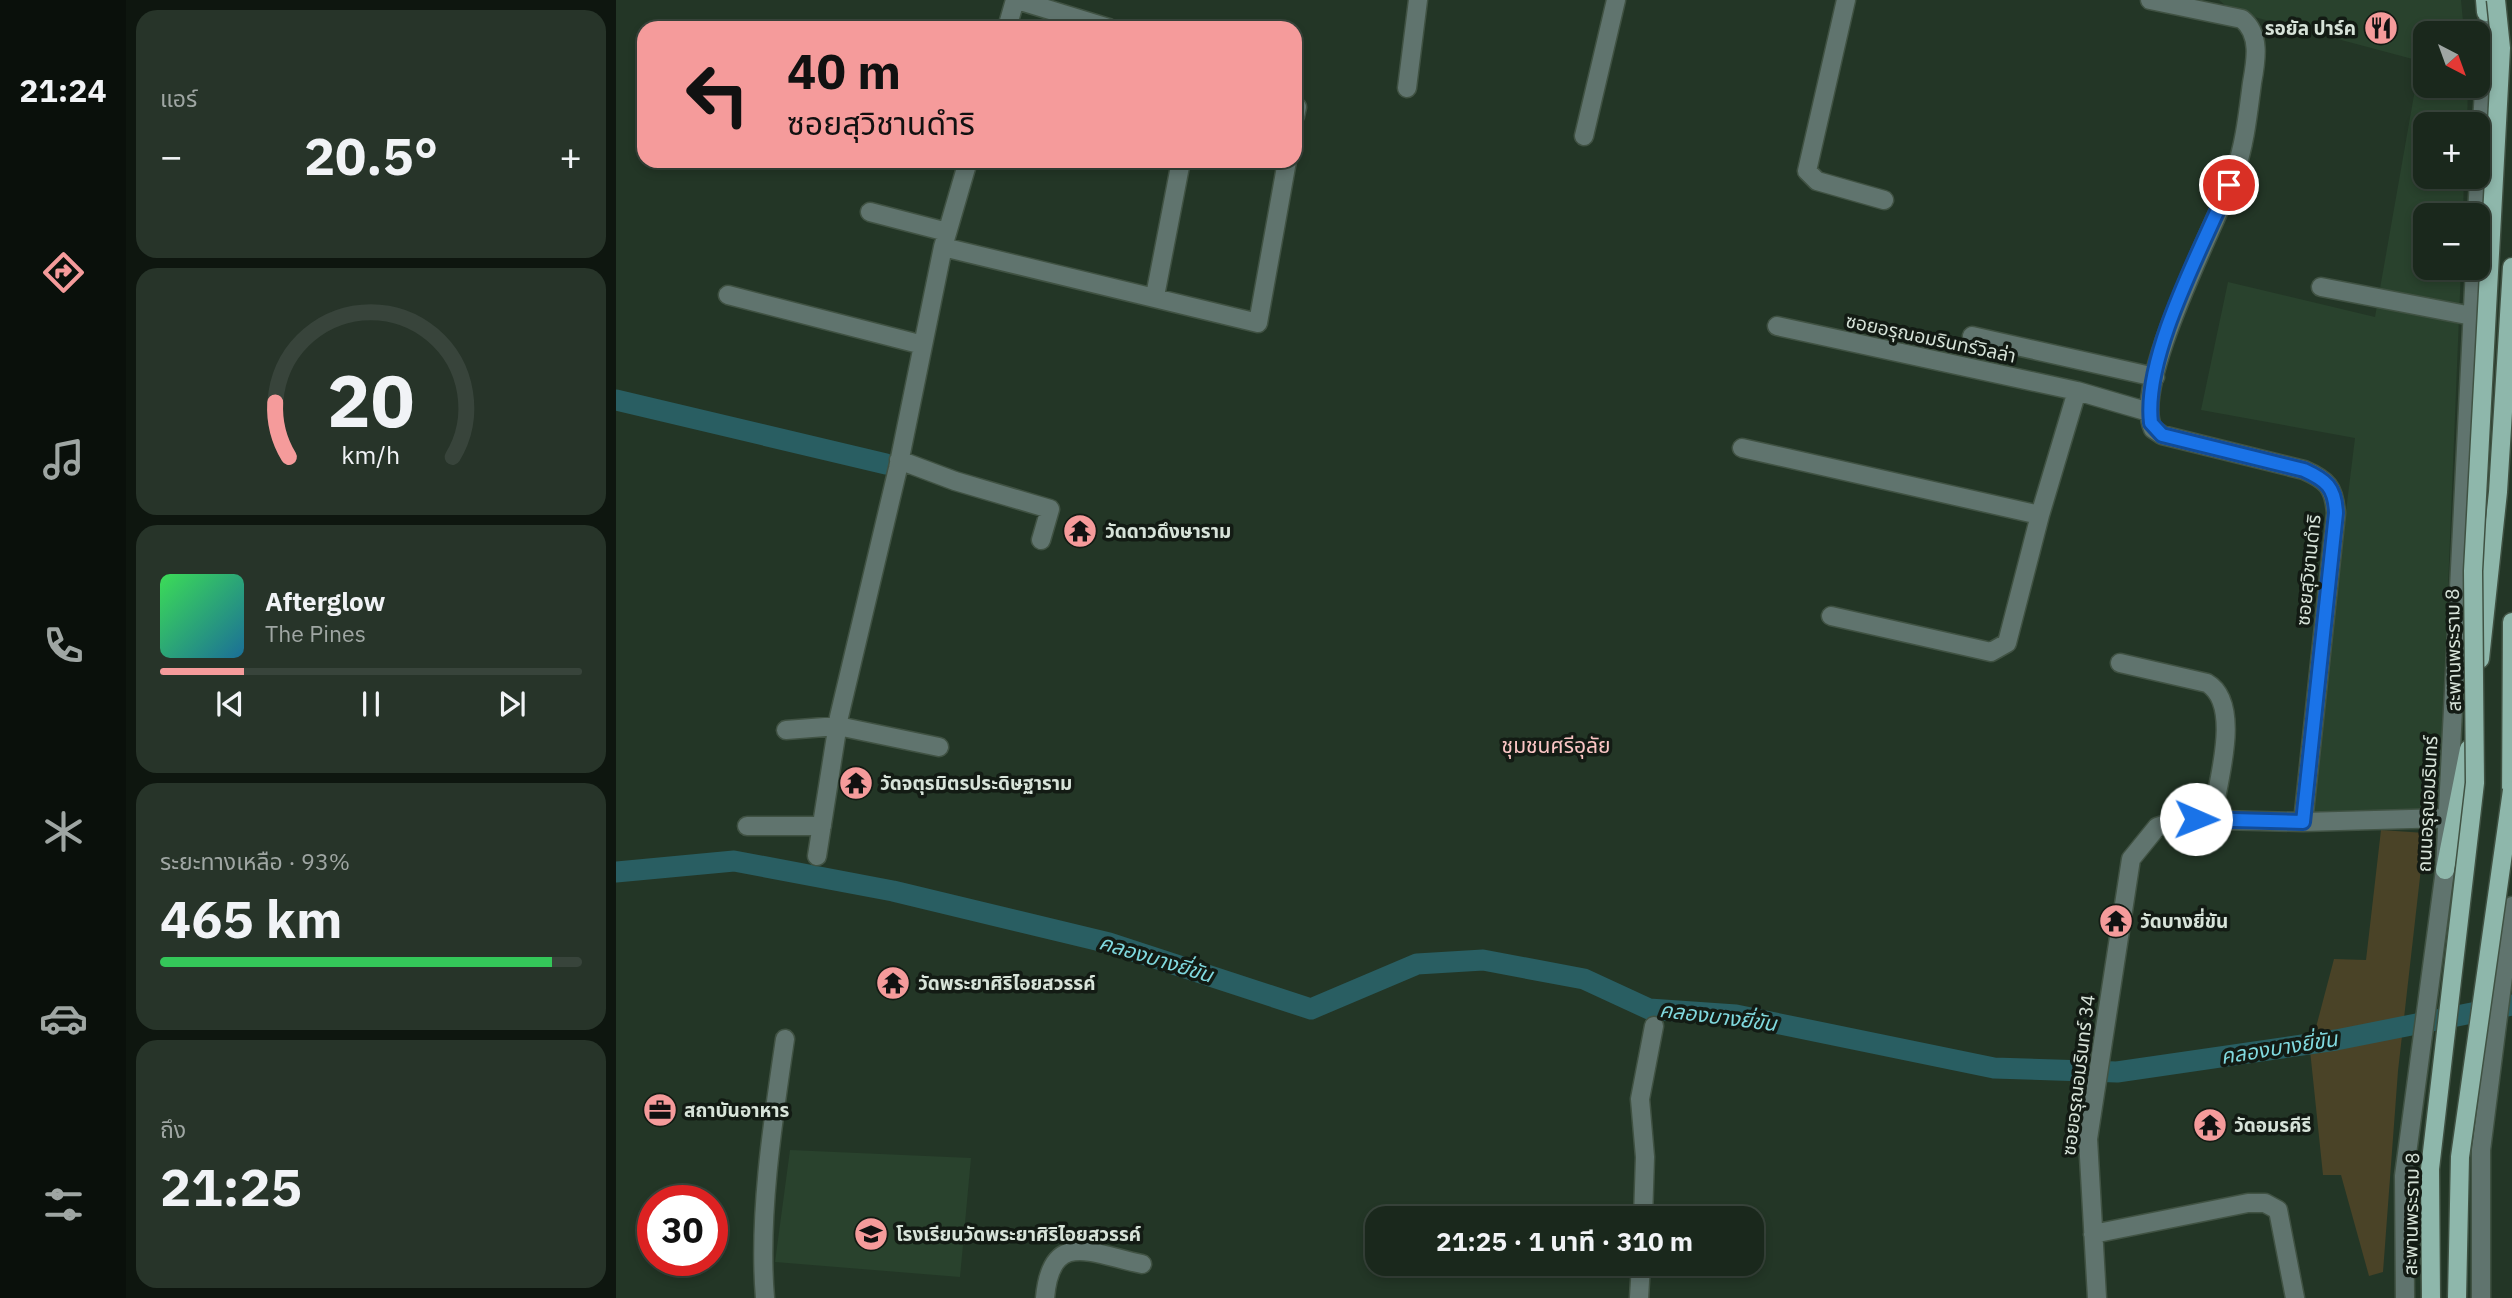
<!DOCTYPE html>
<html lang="th">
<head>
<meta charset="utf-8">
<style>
  body { margin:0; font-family:"IBM Plex Sans","Noto Sans Thai",sans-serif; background:#273429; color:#f1f3f6; height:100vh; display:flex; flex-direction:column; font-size:26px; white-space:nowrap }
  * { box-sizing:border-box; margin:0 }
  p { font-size:23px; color:#9fa6a3 }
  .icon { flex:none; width:38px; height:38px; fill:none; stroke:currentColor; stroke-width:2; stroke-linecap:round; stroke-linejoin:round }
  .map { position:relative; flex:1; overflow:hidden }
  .details { display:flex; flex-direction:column; gap:10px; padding:10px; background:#0e160f; width:490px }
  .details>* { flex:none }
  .banner { position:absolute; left:21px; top:21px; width:665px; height:147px; border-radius:21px; box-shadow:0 4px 10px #0003,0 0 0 2px #38443b; background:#f59b9b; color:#111; overflow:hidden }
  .needle { width:46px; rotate:139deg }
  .controls { position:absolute; left:1797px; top:21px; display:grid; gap:14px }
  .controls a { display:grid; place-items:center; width:77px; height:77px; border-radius:14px; background:#1a281c; box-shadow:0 4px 10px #0003,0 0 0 2px #38443b; font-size:35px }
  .speed { position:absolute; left:21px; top:1185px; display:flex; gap:14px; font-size:35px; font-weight:700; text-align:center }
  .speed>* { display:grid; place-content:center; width:91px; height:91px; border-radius:50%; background:#1a281c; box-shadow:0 4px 10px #0003,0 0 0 2px #38443b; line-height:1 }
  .speed .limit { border:10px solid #d22; background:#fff; color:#111 }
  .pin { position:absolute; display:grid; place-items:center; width:60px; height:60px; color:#fff; margin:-30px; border:4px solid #fff; border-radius:50%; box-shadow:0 2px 7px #0007 }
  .me { position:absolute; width:77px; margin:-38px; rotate:91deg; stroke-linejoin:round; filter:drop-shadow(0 0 5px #0008) }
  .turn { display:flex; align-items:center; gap:24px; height:147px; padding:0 35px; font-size:32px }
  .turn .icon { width:91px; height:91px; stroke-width:2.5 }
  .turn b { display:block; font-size:49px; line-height:60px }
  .big { font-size:52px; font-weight:700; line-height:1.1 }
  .details .card { flex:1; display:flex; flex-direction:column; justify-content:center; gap:10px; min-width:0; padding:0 24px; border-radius:21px; background:#273429 }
  .details .dial { align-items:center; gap:0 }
  .dial svg { height:182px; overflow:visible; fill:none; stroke:#38443b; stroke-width:7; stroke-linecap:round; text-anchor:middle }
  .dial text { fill:#f1f3f6; stroke:none }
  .song { display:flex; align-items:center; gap:21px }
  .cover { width:84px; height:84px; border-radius:10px; background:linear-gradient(135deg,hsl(130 70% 55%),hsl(200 70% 35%)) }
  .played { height:7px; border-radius:4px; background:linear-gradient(90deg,#f59b9b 20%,#38443b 20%) }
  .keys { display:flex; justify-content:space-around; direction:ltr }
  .heat { display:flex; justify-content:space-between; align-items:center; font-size:38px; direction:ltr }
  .charge { height:10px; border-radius:5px; background:linear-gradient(90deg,#34c759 93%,#38443b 0) }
  .trip { position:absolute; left:749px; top:1206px; width:399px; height:70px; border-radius:21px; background:#1a281c; box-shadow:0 4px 10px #0003,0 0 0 2px #38443b; font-weight:700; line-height:70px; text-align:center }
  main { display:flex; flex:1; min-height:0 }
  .tabs { display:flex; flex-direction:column; width:126px; justify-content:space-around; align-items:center; background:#0a100b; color:#9fa6a3 }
  .tabs .icon { width:49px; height:49px }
  .tabs .selected { color:#f59b9b }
  .tabs b { font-size:32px; color:#f1f3f6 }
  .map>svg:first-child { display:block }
  .built { fill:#29422d }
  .green { fill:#4a4327 }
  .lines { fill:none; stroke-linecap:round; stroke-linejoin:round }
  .canal { stroke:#295e62; stroke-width:21 }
  .minor-casing { stroke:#405243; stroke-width:21 }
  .major-casing { stroke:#405243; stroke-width:21 }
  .minor { stroke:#60746e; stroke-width:18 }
  .major { stroke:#8eb7ab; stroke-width:18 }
  .major-bridge-casing { stroke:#405243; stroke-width:21; stroke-linecap:butt }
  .major-bridge { stroke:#8eb7ab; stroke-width:18 }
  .route-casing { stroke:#114b97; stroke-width:18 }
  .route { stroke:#1a73e8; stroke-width:12 }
  .labels { text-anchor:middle; stroke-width:7; stroke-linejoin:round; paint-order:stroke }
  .poi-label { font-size:19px; font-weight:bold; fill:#d7e3d9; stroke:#131b14; text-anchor:start }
  .street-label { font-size:19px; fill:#d7e3d9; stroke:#131b14 }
  .neighbourhood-label { font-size:21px; fill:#fbc6c5; stroke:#131b14 }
  .water-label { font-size:21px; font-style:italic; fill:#80d9df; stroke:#131b14 }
</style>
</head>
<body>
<main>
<nav class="tabs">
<b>21:24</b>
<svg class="icon selected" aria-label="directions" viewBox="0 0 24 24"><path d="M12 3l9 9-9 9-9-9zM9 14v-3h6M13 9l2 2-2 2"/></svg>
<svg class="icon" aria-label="music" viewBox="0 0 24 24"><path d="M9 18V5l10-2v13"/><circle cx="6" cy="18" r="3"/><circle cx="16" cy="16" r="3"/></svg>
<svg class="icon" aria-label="phone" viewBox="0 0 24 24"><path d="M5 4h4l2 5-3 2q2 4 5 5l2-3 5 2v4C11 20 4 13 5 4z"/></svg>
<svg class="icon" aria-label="climate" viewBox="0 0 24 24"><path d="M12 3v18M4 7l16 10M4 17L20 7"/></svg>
<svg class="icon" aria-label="car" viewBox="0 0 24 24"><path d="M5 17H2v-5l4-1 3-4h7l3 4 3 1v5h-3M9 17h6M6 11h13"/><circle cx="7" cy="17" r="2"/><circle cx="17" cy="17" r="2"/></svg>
<svg class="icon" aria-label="filters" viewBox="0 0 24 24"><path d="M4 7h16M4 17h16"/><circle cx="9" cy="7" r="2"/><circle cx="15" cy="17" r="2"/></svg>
</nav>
<section class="details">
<div class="card"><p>แอร์</p>
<div class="heat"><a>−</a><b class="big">20.5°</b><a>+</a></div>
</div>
<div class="card dial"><svg viewBox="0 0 100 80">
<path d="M14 69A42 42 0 1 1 86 69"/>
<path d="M14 69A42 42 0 0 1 8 45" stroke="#f59b9b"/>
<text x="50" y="56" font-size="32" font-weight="700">20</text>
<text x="50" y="72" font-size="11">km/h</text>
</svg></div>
<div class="card">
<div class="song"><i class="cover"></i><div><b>Afterglow</b><p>The Pines</p></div></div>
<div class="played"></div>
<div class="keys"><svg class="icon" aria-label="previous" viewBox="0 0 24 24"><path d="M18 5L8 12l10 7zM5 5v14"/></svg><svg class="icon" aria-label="pause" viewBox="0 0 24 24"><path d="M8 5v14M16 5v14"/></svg><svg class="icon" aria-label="next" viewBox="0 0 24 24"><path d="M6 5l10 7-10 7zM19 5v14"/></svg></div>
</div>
<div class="card"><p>ระยะทางเหลือ · 93%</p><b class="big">465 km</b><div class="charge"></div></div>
<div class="card"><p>ถึง</p><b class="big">21:25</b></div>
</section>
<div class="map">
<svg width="1896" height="1298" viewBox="0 0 1896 1298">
  <rect width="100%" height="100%" fill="#233626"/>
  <path class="built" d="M1603 0H1845L1848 33H1810V86H1852V88L1851 124H1810V177H1848L1847 215H1810V268H1845L1823 809 1693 812 1739 438 1585 410 1612 282 1759 317 1804 61 1616 11Z
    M174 1150 355 1158 344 1277 159 1262Z"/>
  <path class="green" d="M1765 830 1809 833 1782 1071 1767 1272 1753 1276 1725 1175H1707L1694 1050 1718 959 1750 960Z"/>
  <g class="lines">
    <path class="canal" d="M0 400 270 464
      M0 872 118 861 277 891 493 943 695 1009 801 964 867 960 968 979 1033 1009 1120 1015 1378 1068 1501 1072 1720 1040 1896 1005"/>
    <g class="minor-casing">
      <path id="minor" d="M401 0 493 28
        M1230 0 1191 171 1201 181 1268 200
        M1534 0 1626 19C1645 34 1640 61 1636 83 1632 113 1629 144 1619 172 1601 223 1515 383 1537 429L1546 435 1688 470C1711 480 1718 487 1720 513L1687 822
        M391 28 399 0
        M791 88 802 0
        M679 116 681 107
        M968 136 1000 0
        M254 212 331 232
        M1861 215 1873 0
        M327 247 642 323 671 161
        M1705 287 1856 316
        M112 295 307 345
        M539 296 565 161
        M1161 326 1461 391 1533 412
        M1356 336 1539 377
        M1126 448 1424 515
        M283 460 339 481 434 509 425 540
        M1215 616 1375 652 1391 643 1424 515 1461 391
        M1504 663 1591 683C1627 704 1601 784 1596 819
        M170 730 222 726 323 747
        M131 826H206
        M201 856 223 717 282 468 327 247 352 161
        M1027 1218 1029 1157 1024 1099 1038 1026
        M1477 1234 1632 1203H1649L1662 1210 1679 1298
        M149 1298C142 1217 157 1120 169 1039
        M429 1298C435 1228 476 1254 526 1264
        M1023 1298 1025 1264
        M1481 1298 1472 1139 1515 859 1541 827 1565 819 1687 822 1831 818
        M1789 1298 1788 1176 1829 870 1859 268
        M1865 1298V1150L1896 906"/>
    </g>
    <g class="major-casing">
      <path id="major" d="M1869 0 1870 12
        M1864 659 1882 492 1896 267
        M1895 804 1896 622
        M1829 870 1853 749"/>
    </g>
    <use href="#minor" class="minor"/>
    <use href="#major" class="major"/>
    <g class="major-bridge-casing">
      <path id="major-bridge" d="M1815 1298 1814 1169 1859 783 1857 571 1885 48 1880 0
        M1841 1298 1844 1157 1896 790"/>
    </g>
    <use href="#major-bridge" class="major-bridge"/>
  </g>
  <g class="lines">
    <g class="route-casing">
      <path id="route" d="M1580 819 1687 822 1720 513C1719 487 1710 480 1688 470L1546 435 1535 423C1527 356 1586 248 1613 185"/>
    </g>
    <use href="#route" class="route"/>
  </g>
  <defs>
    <g id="restaurant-disc" transform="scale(1.75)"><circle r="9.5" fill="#f59b9b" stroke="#131b14"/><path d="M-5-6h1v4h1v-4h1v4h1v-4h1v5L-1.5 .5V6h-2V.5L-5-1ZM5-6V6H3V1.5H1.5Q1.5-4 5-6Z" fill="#111"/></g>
    <g id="temple-disc" transform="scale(1.75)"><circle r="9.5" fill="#f59b9b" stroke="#131b14"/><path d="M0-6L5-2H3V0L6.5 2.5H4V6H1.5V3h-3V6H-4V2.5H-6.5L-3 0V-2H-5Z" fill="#111"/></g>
    <g id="office-disc" transform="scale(1.75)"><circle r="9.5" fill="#f59b9b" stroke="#131b14"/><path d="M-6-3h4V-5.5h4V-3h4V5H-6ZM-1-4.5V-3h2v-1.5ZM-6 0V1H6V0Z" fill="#111"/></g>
    <g id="school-disc" transform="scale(1.75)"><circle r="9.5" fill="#f59b9b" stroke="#131b14"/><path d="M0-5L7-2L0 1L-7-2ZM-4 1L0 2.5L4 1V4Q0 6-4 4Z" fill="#111"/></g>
  </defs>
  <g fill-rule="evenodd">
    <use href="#restaurant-disc" x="1765" y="28"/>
    <use href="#temple-disc" x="464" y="531"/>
    <use href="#temple-disc" x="240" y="783"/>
    <use href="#temple-disc" x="1500" y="921"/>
    <use href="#temple-disc" x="277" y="983"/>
    <use href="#office-disc" x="44" y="1110"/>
    <use href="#temple-disc" x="1594" y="1125"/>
    <use href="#school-disc" x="255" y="1234"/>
  </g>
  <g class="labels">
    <g class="poi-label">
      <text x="1740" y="35" text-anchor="end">รอยัล ปาร์ค</text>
      <text x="489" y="538">วัดดาวดึงษาราม</text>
      <text x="264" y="790">วัดจตุรมิตรประดิษฐาราม</text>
      <text x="1524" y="928">วัดบางยี่ขัน</text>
      <text x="302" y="990">วัดพระยาศิริไอยสวรรค์</text>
      <text x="68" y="1117">สถาบันอาหาร</text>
      <text x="1618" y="1132">วัดอมรคีรี</text>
      <text x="280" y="1241">โรงเรียนวัดพระยาศิริไอยสวรรค์</text>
    </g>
    <g class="street-label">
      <text transform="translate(1315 338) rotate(12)" y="7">ซอยอรุณอมรินทร์วิลล่า</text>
      <text transform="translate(1692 570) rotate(-84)" y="7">ซอยสุวิชานดำริ</text>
      <text transform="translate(1837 650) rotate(-91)" y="7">สะพานพระราม 8</text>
      <text transform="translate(1811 804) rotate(-87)" y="7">ถนนอรุณอมรินทร์</text>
      <text transform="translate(1462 1075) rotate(-83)" y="7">ซอยอรุณอมรินทร์ 34</text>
      <text transform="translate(1795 1214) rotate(-89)" y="7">สะพานพระราม 8</text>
    </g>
    <g class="neighbourhood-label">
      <text x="940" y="753">ชุมชนศรีอุลัย</text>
    </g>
    <g class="water-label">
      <text transform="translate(540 959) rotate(17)" y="7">คลองบางยี่ขัน</text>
      <text transform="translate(1102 1017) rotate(7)" y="7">คลองบางยี่ขัน</text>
      <text transform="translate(1663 1048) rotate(-9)" y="7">คลองบางยี่ขัน</text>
    </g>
  </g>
</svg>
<div class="controls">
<a><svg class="needle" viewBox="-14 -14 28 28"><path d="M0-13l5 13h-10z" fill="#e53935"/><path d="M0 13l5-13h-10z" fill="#9fa6a3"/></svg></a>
<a>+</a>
<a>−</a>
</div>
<div class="speed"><div class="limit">30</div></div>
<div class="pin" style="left:1613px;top:185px;background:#d93025"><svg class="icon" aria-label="arrive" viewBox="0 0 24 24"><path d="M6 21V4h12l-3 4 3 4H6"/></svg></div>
<svg class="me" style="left:1580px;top:819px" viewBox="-20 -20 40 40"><circle r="19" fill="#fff"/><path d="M0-13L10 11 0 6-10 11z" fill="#1a73e8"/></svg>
<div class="trip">21:25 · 1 นาที · 310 m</div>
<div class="banner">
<div class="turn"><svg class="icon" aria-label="left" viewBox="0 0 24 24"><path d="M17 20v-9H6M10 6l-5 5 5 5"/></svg><div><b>40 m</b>ซอยสุวิชานดำริ</div></div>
</div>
</div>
</main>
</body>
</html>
